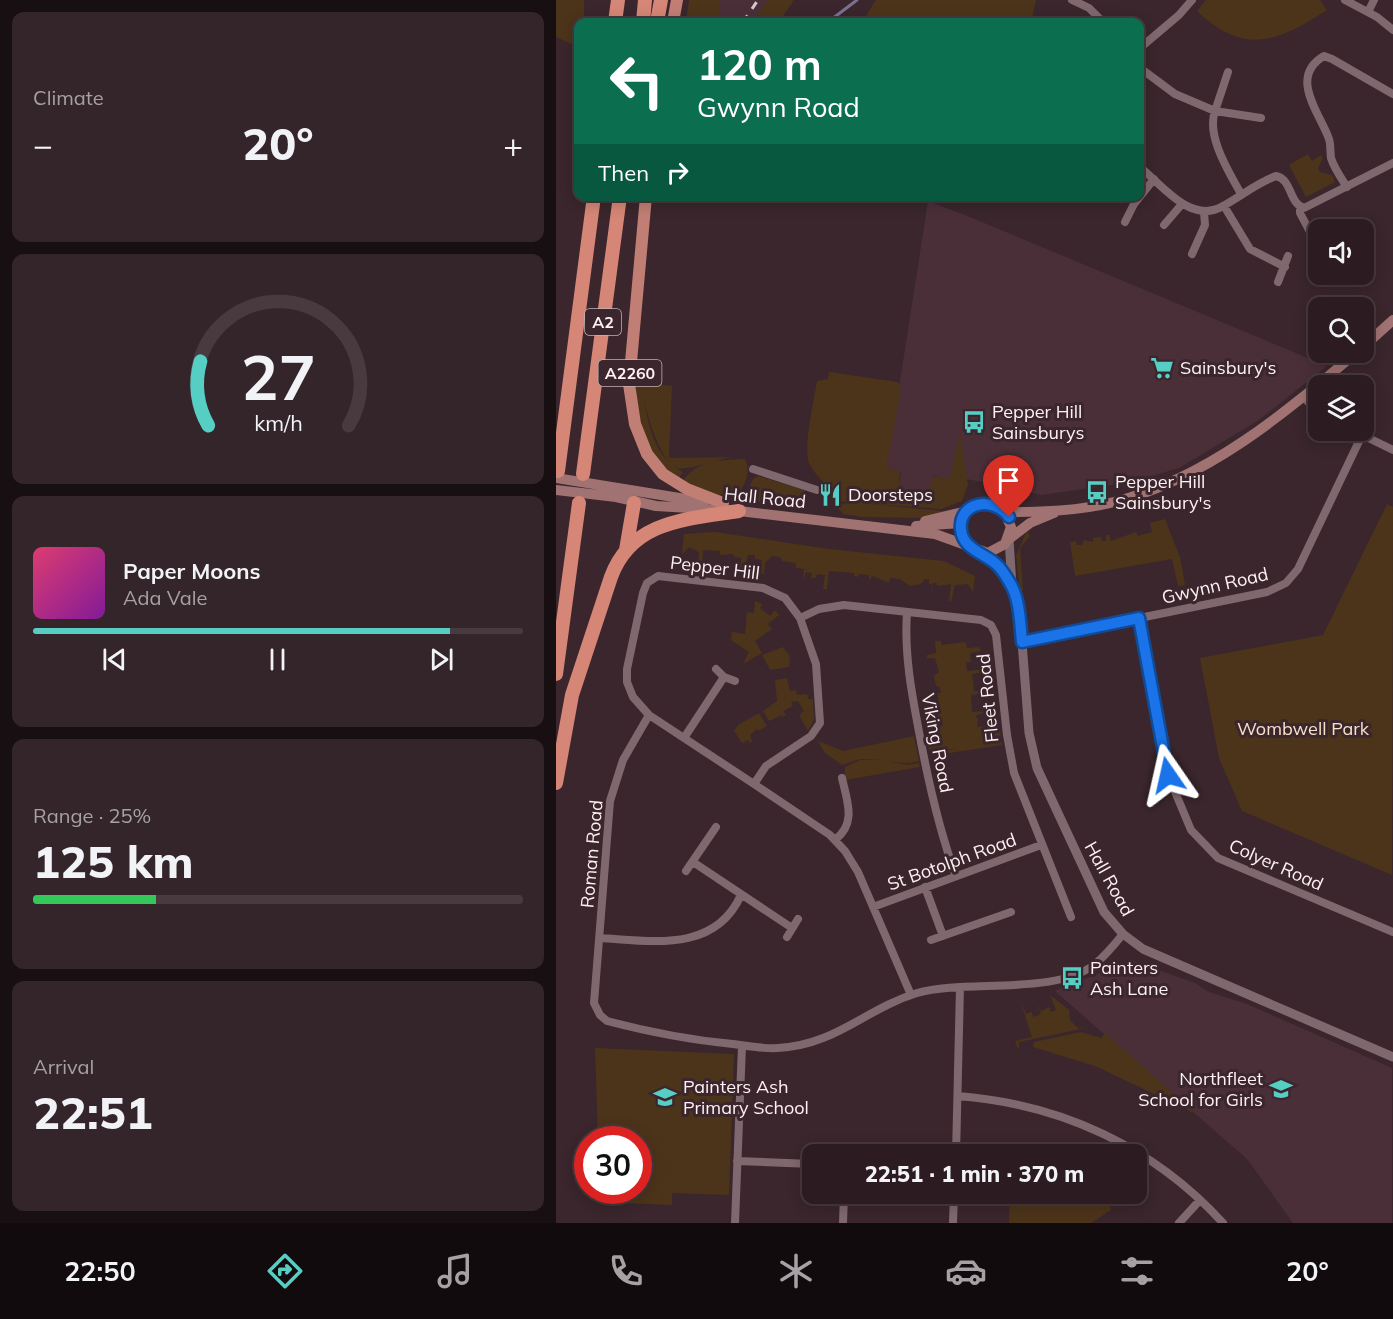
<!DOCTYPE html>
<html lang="en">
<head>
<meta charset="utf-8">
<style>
  body { margin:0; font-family:Mulish,sans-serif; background:#34252a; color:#f1f3f6; height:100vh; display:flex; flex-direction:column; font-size:22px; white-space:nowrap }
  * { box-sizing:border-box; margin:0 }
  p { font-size:20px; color:#a6a1a5 }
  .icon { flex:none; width:33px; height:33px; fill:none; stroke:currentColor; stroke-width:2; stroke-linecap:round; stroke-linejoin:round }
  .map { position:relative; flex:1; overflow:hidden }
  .drawer { display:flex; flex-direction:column; gap:12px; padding:12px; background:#180f12; width:556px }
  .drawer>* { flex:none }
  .banner { position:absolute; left:18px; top:18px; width:570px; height:183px; border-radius:12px; box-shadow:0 3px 15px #0003,0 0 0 2px #483a3f; background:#0b6e4f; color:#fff; overflow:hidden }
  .buttons { position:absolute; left:752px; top:219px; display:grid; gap:12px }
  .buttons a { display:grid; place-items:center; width:66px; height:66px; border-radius:12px; background:#2c1c21; box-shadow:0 3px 15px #0003,0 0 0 2px #483a3f; font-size:30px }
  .speed { position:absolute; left:18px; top:1126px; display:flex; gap:12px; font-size:30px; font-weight:700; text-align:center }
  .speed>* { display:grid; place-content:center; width:78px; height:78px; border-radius:50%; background:#2c1c21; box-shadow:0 3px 15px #0003,0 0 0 2px #483a3f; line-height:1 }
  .speed .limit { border:9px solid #d22; background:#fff; color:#111 }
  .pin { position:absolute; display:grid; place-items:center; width:51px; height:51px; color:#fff; margin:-62px -26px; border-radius:50% 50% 50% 0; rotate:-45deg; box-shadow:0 0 6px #0007 }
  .pin .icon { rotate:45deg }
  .me { position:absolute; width:66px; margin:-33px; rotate:349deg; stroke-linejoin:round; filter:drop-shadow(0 0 4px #0008) }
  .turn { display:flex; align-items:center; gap:21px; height:126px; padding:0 24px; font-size:27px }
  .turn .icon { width:78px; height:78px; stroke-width:2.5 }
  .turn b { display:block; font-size:42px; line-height:51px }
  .then { display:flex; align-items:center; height:57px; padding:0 24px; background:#0003; gap:12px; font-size:22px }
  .big { font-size:45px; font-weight:800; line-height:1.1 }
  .drawer .widget { flex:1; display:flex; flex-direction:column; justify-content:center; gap:9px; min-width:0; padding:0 21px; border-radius:12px; background:#34252a }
  .drawer .dial { align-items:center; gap:0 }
  .dial svg { height:156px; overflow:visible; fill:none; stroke:#483a3f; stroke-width:7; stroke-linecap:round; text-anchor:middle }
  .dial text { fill:#f1f3f6; stroke:none }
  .song { display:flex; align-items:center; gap:18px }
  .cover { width:72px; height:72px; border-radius:9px; background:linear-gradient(135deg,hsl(340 70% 55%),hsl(290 70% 35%)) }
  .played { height:6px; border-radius:3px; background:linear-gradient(90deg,#56cec3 85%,#483a3f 85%) }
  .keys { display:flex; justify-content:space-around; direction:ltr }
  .heat { display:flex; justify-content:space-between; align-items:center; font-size:33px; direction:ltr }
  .charge { height:9px; border-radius:4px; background:linear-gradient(90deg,#34c759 25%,#483a3f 0) }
  .trip { position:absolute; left:246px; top:1144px; width:345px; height:60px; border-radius:12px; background:#2c1c21; box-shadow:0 3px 15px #0003,0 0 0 2px #483a3f; font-weight:800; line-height:60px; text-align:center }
  .menu { display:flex; height:96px; justify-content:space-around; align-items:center; background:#120b0d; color:#a6a1a5 }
  .menu .icon { width:42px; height:42px }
  .menu .active { color:#56cec3 }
  .menu b { font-size:27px; color:#f1f3f6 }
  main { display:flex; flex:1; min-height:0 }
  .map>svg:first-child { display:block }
  .built { fill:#4a2f38 }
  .green { fill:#4c341a }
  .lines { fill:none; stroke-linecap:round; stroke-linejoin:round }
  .stream { stroke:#7a7191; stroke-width:3 }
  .minor { stroke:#80686f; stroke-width:8 }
  .tertiary { stroke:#80686f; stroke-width:9 }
  .secondary { stroke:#a07372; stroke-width:10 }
  .primary { stroke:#c17e74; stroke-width:12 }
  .trunk { stroke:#d68676; stroke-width:14 }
  .rail { stroke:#d5c6c9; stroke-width:3; stroke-dasharray:8 8; stroke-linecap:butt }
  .route-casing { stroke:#114b97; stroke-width:15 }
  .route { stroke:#1a73e8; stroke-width:10 }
  .labels { text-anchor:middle; stroke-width:6; stroke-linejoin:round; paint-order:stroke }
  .shield { fill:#3a262c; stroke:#c3b3b7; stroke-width:1.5 }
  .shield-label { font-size:16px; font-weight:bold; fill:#fef0f3 }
  .poi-label { font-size:18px; fill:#fef0f3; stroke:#3a262c; text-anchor:start }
  .street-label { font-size:18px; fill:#fef0f3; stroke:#3a262c }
  .park-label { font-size:18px; fill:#f8e0c8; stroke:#3a262c }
</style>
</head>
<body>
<main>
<section class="drawer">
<div class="widget"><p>Climate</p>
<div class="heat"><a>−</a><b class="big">20°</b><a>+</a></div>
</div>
<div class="widget dial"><svg viewBox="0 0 100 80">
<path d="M14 69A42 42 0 1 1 86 69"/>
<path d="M14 69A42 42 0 0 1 10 36" stroke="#56cec3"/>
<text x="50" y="56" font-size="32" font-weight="700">27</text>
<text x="50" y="72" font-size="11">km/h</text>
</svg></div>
<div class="widget">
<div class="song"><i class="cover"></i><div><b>Paper Moons</b><p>Ada Vale</p></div></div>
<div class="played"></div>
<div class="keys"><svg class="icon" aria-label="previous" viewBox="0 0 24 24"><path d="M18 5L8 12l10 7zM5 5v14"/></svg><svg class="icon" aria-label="pause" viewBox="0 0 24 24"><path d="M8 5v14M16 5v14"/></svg><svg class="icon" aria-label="next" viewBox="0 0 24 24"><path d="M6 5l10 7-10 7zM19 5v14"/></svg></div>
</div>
<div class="widget"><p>Range · 25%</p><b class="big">125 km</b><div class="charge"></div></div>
<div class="widget"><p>Arrival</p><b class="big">22:51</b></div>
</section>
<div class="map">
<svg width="837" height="1223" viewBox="0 0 837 1223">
  <rect width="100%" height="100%" fill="#3a262c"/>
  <path class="built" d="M138 0H233L217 22H139Z
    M372 201 414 217 771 366 703 420 623 468 571 483 485 495 397 476 391 478 377 476 373 491 369 495 345 491 343 486 345 472 333 469 331 465Z
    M575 960 639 983 653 992 691 1004 836 1068V1223H737L691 1159 499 991Z"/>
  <path class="green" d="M0 0H28V22H22V47L0 37Z
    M133 0H163L164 14 172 21 130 22Z
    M212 0H238L223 22H197Z
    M320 0H480L475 22H306Z
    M650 0H764L771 10C722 42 688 56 641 11Z
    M752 154 756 161 765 155 767 158 762 168 764 172 776 175 779 182 750 197 733 165Z
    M80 368C94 406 86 448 127 472L122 479C84 457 78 409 80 368Z
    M273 372 342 382 345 389 331 465 333 469 344 471 343 487 346 492 369 495 373 491 376 477H394L404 432 412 485 406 501 385 509 281 501C275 486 260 478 253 463 247 450 258 399 261 381L272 379Z
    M91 383 116 386 113 458 176 457C164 459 131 471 122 468 101 460 88 404 85 384Z
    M189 459C193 466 192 474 189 482 181 507 142 489 125 484 139 460 164 460 189 459Z
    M202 476 248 490 252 495 249 508 196 501 191 493 197 479Z
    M295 502 388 511 371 518 306 517 287 514 280 506Z
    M831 504 837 507 836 875 686 811 663 758 644 658 767 635Z
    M609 519 624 557 629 585 622 586 616 559 519 576 514 542 520 541 521 545H526L528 540 537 542V538L545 537 546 541H550V535H553L555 541 580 532 582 536 596 532 594 523Z
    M471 531 474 536 464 548 467 591H464L460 555Z
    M159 532 273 549 388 561 419 576 417 592 412 584 399 585 395 602 393 601 395 584 381 586V583H377L374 601 376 584H373V579H369L365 584 354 586 344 579 334 578 333 583 317 576 313 580V575L303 574 302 577 298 576V573L273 571 271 589H267L269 575 261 574 260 578H255L256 573 250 572 247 582 248 569 240 568V563L226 561 224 557 216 556 209 563 208 574H205L206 560 199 559V555H192L188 571H184L185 558 178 557 177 554 164 555V551L147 550 146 565H142L143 552 133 547 126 554 128 534Z
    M199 601 206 604 204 608 214 616 219 610 223 615 212 624 216 629 199 641 206 653 187 664 193 652 175 640 176 632 189 634 191 612 198 613Z
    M379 641H385V645L410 642 411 648 423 647 425 651 414 653 415 662H410L411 671 429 669V672L416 674 418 691 429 690 431 693 415 695 416 712 433 711 419 716 422 719 421 727 443 725 446 745 374 756 376 752 398 749 373 750 370 733 382 731V727L387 726 385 717 375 719 373 716 385 713 381 693H385L383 686H380L378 676 383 672 379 658H371V655L380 653Z
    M227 647 234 656 233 667 214 670 206 655Z
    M231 678 234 691 240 690 241 695 251 694 252 699H257L258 719 252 731 243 715 248 711 242 701 235 702 237 706 227 711 230 715 227 717 226 715 213 721 207 711 221 701 219 680Z
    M203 713 211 726 202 731 201 729 194 735 196 741 194 743 192 740 186 743 178 731 182 725Z
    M358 736 363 761 355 763 334 762 352 765 363 763 364 767 289 780V767L304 760H327L304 759 286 765 269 753 262 741 287 751Z
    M494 995 513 1010 514 1020 523 1029 532 1026 525 1029 463 1042V1048L461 1047 459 1041 476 1037 464 1000 470 1014 476 1012 477 1017 485 1014 481 1000 485 1011 493 1007 495 1012 500 1010Z
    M525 1032 545 1038 549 1033 637 1111 636 1112 539 1066 477 1047 478 1042Z
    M39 1048 178 1054 173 1195 116 1193V1205L44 1202 43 1191H82V1140H42Z
    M454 1194H538L554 1205 555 1210 535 1223H453Z"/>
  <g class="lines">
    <path class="stream" d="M272 22 301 0"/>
    <path class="minor" d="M516 0 533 8 547 22
      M789 0 821 17 837 30
      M812 12 818 0
      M584 48 623 15 636 0
      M584 68 619 94 659 111C650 136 673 172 685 194
      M672 72 659 111 705 118
      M584 167C606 185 635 225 667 206 685 196 701 183 720 176 736 179 733 204 748 208L837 163
      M791 187C785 178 778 168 775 158 774 152 775 145 773 139 764 113 732 77 768 56L776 59 837 94
      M668 206 694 249 729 267
      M744 207V213L762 247
      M569 222 578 204 598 179
      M608 225 626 204
      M636 254 649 225 648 212
      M722 282 732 256
      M747 396 762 413
      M796 430 837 450
      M197 469 261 490
      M102 576 207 588 229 598 244 618 260 664 264 723 255 736 210 766 198 784 93 715 77 697 71 682V669L87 593 91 583Z
      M351 612C348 655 356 695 364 737 373 785 383 830 400 876
      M244 618 263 609 288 605 425 620 435 625 440 635 451 735 458 773 515 917
      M583 618 612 775 635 830 662 858 837 932
      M466 642 711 592 730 583 742 569 806 435
      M160 669 168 677 179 681
      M93 715 67 760 54 801 38 1003 44 1015 51 1021C93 1032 134 1040 177 1044 192 1046 207 1049 222 1048 280 1045 309 1009 361 993 409 979 500 996 539 964 549 956 559 944 567 934
      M128 738 168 677
      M198 784 274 835 289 851 302 872 355 995
      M279 840C301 823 291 801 286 778
      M137 862 236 928
      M130 871 160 827
      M369 887 387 936
      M317 907 485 845
      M231 937 242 919
      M44 938C96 941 159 953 185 895
      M375 940 455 912
      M402 1096C504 1104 597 1146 667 1223
      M400 1155 404 987
      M181 1161 256 1164
      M179 1223 186 1046
      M287 1223 288 1194
      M397 1223 398 1194
      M623 1223 644 1200"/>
    <path class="tertiary" d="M453 539 456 586 466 642 473 733 481 768 548 912 567 934 587 949 837 1057
      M423 552 445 569 455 584"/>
    <path class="secondary" d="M807 347 837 320
      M0 478 148 502
      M0 490 60 497 100 506 183 511 379 534 432 553 449 544 455 527 447 509 429 503C406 506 398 530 413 547
      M450 512C486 512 523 511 558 502 651 479 729 413 801 352
      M369 521 411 511
      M360 526 405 523
      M453 539 474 523 498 513"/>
    <path class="primary" d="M117 22 121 0
      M90 196 73 384 79 424 91 454 107 474 131 489 167 503"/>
    <path class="trunk" d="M59 22 62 0
      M87 22 89 0
      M101 22 105 0
      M2 471 38 196
      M27 474 64 196
      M70 550 78 503
      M0 674 23 503
      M0 783 16 695 55 577C76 520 132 519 183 511"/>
    <path class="rail" d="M187 22 202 0"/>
  </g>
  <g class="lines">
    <g class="route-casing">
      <path id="route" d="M453 517C438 496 402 501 405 530 407 549 428 553 440 564 446 569 450 576 454 583 464 599 464 624 466 642L583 618 612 775"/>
    </g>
    <use href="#route" class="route"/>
  </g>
  <defs>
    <g id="supermarket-bare" transform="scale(1.8)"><path d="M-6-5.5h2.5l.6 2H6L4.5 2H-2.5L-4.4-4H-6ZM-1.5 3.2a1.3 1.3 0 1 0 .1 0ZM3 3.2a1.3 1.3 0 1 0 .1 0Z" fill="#56cec3" stroke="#3a262c" stroke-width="2.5" paint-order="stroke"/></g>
    <g id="bus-bare" transform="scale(1.8)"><path d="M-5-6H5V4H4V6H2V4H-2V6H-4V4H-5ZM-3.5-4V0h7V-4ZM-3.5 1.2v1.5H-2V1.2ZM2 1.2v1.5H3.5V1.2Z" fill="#56cec3" stroke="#3a262c" stroke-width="2.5" paint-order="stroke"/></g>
    <g id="restaurant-bare" transform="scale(1.8)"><path d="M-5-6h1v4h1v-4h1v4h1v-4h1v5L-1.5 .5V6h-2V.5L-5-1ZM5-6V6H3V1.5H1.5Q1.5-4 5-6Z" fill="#56cec3" stroke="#3a262c" stroke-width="2.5" paint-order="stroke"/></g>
    <g id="school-bare" transform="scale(1.8)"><path d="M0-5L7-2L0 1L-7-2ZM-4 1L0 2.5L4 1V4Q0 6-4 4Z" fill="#56cec3" stroke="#3a262c" stroke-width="2.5" paint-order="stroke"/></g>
  </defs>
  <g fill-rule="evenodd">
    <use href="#supermarket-bare" x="606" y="368"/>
    <use href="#bus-bare" x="418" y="422"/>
    <use href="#bus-bare" x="541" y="492"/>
    <use href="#restaurant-bare" x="274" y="495"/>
    <use href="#bus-bare" x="516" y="978"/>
    <use href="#school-bare" x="725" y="1089"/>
    <use href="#school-bare" x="109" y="1097"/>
  </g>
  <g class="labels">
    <g class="shield">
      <rect x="29" y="309" width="36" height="26" rx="4.5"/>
      <rect x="42.5" y="360" width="63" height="26" rx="4.5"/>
    </g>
    <g class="shield-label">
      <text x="47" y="328">A2</text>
      <text x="74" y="379">A2260</text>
    </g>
    <g class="poi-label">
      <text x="624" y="374">Sainsbury's</text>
      <text x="436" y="418">Pepper Hill<tspan x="436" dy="21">Sainsburys</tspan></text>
      <text x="559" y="488">Pepper Hill<tspan x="559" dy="21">Sainsbury's</tspan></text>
      <text x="292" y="501">Doorsteps</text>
      <text x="534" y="974">Painters<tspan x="534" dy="21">Ash Lane</tspan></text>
      <text x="707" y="1085" text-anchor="end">Northfleet<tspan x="707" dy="21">School for Girls</tspan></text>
      <text x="127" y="1093">Painters Ash<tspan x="127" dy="21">Primary School</tspan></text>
    </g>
    <g class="street-label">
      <text transform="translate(209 498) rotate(6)" y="6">Hall Road</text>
      <text transform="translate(159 568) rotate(7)" y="6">Pepper Hill</text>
      <text transform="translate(659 586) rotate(-13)" y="6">Gwynn Road</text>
      <text transform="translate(432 698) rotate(-96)" y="6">Fleet Road</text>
      <text transform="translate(381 743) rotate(79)" y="6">Viking Road</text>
      <text transform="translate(36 854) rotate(-85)" y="6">Roman Road</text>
      <text transform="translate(396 862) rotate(-20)" y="6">St Botolph Road</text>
      <text transform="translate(720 865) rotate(24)" y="6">Colyer Road</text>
      <text transform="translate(553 879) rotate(61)" y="6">Hall Road</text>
    </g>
    <g class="park-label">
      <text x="747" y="735">Wombwell Park</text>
    </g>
  </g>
</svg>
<div class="buttons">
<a><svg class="icon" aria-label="sound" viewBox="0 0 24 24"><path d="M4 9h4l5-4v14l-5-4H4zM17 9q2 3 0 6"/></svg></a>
<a><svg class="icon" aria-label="search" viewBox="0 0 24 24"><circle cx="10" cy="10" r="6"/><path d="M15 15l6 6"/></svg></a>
<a><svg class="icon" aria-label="layers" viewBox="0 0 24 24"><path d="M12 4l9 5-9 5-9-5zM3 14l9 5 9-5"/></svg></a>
</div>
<div class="speed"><div class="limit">30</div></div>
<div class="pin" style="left:453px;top:517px;background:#d93025"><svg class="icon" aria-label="arrive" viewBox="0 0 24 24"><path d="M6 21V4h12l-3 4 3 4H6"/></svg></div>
<svg class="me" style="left:612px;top:775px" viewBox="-20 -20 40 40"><path d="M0-17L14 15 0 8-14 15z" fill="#1a73e8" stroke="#fff" stroke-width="4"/></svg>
<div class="trip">22:51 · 1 min · 370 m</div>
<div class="banner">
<div class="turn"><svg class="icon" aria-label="left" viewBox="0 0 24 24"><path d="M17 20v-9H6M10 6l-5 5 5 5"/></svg><div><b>120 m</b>Gwynn Road</div></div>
<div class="then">Then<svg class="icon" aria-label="right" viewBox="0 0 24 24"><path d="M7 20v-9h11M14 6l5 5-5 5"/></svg></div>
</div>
</div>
</main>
<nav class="menu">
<b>22:50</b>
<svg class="icon active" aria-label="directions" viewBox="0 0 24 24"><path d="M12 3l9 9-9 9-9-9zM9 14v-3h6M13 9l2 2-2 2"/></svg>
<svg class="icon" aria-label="music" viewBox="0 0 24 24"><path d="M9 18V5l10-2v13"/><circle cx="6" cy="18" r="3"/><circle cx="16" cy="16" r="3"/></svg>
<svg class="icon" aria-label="phone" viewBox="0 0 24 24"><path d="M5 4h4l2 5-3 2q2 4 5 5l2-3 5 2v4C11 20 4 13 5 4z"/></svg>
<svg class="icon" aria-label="climate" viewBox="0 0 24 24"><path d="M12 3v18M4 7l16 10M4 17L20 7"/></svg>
<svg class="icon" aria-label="car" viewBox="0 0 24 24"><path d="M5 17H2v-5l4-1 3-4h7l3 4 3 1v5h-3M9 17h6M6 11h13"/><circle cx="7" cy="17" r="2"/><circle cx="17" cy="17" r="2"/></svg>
<svg class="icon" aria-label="filters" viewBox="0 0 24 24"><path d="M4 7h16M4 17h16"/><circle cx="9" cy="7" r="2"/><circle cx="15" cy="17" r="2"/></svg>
<b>20°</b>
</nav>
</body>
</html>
